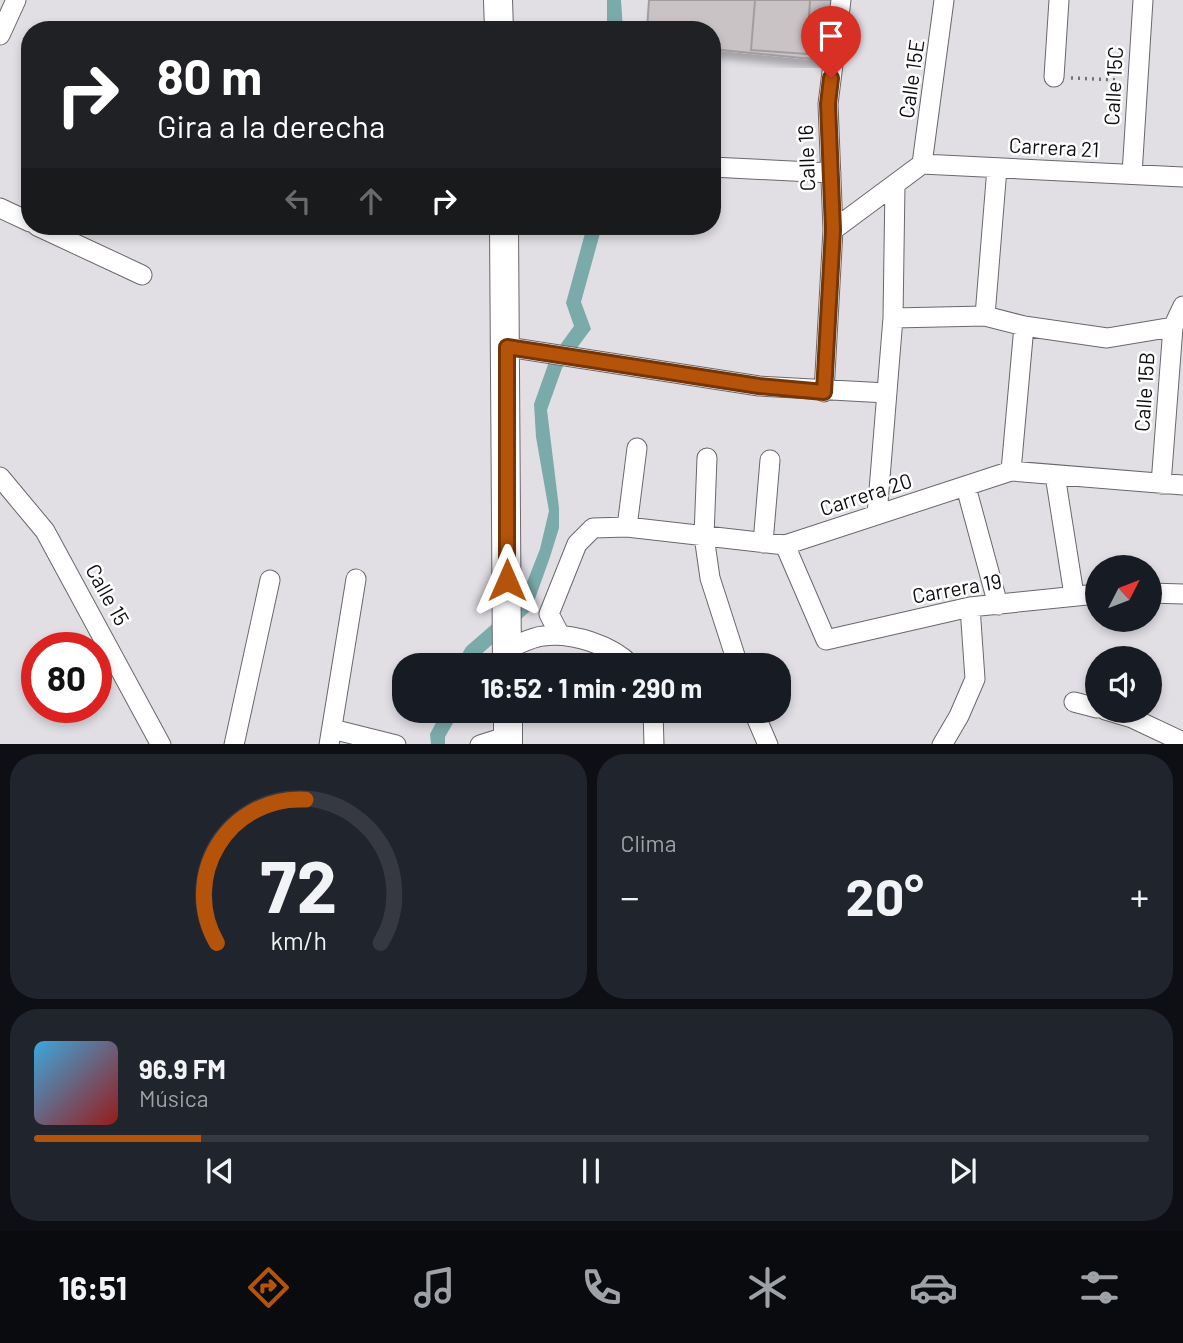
<!DOCTYPE html>
<html lang="es">
<head>
<meta charset="utf-8">
<style>
  body { margin:0; font-family:Barlow,sans-serif; background:#20242c; color:#f1f3f6; height:100vh; display:flex; flex-direction:column; font-size:26px; white-space:nowrap }
  * { box-sizing:border-box; margin:0 }
  p { font-size:23px; color:#9ea1a6 }
  .icon { flex:none; width:38px; height:38px; fill:none; stroke:currentColor; stroke-width:2; stroke-linecap:round; stroke-linejoin:round }
  .map { position:relative; height:744px; overflow:hidden }
  .panel { display:flex; flex-direction:column; gap:10px; padding:10px; background:#0d0f14; flex:1 }
  .panel>* { flex:none }
  .banner { position:absolute; left:21px; top:21px; width:700px; height:214px; border-radius:28px; box-shadow:0 4px 10px #0003; background:#202124; color:#fff; overflow:hidden }
  .needle { width:46px; rotate:48deg }
  .controls { position:absolute; left:1085px; top:555px; display:grid; gap:14px }
  .controls a { display:grid; place-items:center; width:77px; height:77px; border-radius:50%; background:#171b24; box-shadow:0 4px 10px #0003; font-size:35px }
  .speed { position:absolute; left:21px; top:632px; display:flex; gap:14px; font-size:35px; font-weight:700; text-align:center }
  .speed>* { display:grid; place-content:center; width:91px; height:91px; border-radius:50%; background:#171b24; box-shadow:0 4px 10px #0003; line-height:1 }
  .speed .limit { border:10px solid #d22; background:#fff; color:#111 }
  .pin { position:absolute; display:grid; place-items:center; width:60px; height:60px; color:#fff; margin:-72px -30px; border-radius:50% 50% 50% 0; rotate:-45deg; box-shadow:0 0 7px #0007 }
  .pin .icon { rotate:45deg }
  .me { position:absolute; width:77px; margin:-38px; rotate:0deg; stroke-linejoin:round; filter:drop-shadow(0 0 5px #0008) }
  .turn { display:flex; align-items:center; gap:24px; height:147px; padding:0 21px; font-size:32px }
  .turn .icon { width:91px; height:91px; stroke-width:2.5 }
  .turn b { display:block; font-size:49px; line-height:60px }
  .lanes { display:flex; align-items:center; height:66px; padding:0 21px; background:#0003; justify-content:center; gap:35px; direction:ltr }
  .lanes .off { opacity:.35 }
  .big { font-size:52px; font-weight:700; line-height:1.1 }
  .panel .tile { flex:1; display:flex; flex-direction:column; justify-content:center; gap:10px; min-width:0; padding:0 24px; border-radius:28px; background:#20242c }
  .panel .dial { align-items:center; gap:0 }
  .dial svg { height:182px; overflow:visible; fill:none; stroke:#363941; stroke-width:7; stroke-linecap:round; text-anchor:middle }
  .dial text { fill:#f1f3f6; stroke:none }
  .song { display:flex; align-items:center; gap:21px }
  .cover { width:84px; height:84px; border-radius:10px; background:linear-gradient(135deg,hsl(200 70% 55%),hsl(0 70% 35%)) }
  .played { height:7px; border-radius:4px; background:linear-gradient(90deg,#b45309 15%,#363941 15%) }
  .keys { display:flex; justify-content:space-around; direction:ltr }
  .heat { display:flex; justify-content:space-between; align-items:center; font-size:38px; direction:ltr }
  .panel .tiles { flex:1; display:grid; gap:10px; grid-template-columns:1fr 1fr }
  .tile:last-child { grid-column:span 2 }
  .trip { position:absolute; left:392px; top:653px; width:399px; height:70px; border-radius:28px; background:#171b24; box-shadow:0 4px 10px #0003; font-weight:700; line-height:70px; text-align:center }
  .tab-bar { display:flex; height:112px; justify-content:space-around; align-items:center; background:#090b0e; color:#9ea1a6 }
  .tab-bar .icon { width:49px; height:49px }
  .tab-bar .selected { color:#b45309 }
  .tab-bar b { font-size:32px; color:#f1f3f6 }
  .map>svg:first-child { display:block }
  .water { fill:#7baaab }
  .building { fill:#cac3c5; stroke:#a49d9f; stroke-width:2; filter:url(#shadow) }
  .lines { fill:none; stroke-linecap:round; stroke-linejoin:round }
  .minor-casing { stroke:#6a676d; stroke-width:21 }
  .highway-casing { stroke:#6a676d; stroke-width:30 }
  .path { stroke:#737175; stroke-width:3.5; stroke-dasharray:2 5; stroke-linecap:butt }
  .minor { stroke:#fff; stroke-width:19 }
  .highway { stroke:#fff; stroke-width:28 }
  .route-casing { stroke:#753606; stroke-width:18 }
  .route { stroke:#b45309; stroke-width:12 }
  .labels { text-anchor:middle; stroke-width:5; stroke-linejoin:round; paint-order:stroke }
  .street-label { font-size:21px; fill:#0e0d0f; stroke:#fff }
</style>
</head>
<body>
<div class="map">
<svg width="1183" height="745" viewBox="0 0 1183 745">
  <defs>
    <filter id="shadow"><feDropShadow dx="4.5" dy="8" stdDeviation="3.5" flood-color="#0004"/></filter>
  </defs>
  <rect width="100%" height="100%" fill="#e1dee4"/>
  <path class="water" d="M607 0H621L623 30H607Z
    M587 226H602L581 302 591 329 562 368 547 410 559 508V528L550 557 531 610 478 657 473 665H456L466 647 520 600 540 549 549 511 536 437 534 404 550 359 574 326 566 303Z
    M442 711H460L445 737V744H431L430 734Z"/>
  <path class="building" d="M649 0H838L832 61 712 49V30H647Z
    M755 0H810L807 54 751 50Z"/>
  <g class="lines">
    <g class="minor-casing">
      <path id="minor" d="M0 35 16 0
        M1054 77 1059 0
        M922 164 1183 177
        M922 164 944 0
        M712 167 831 173
        M1132 174 1143 0
        M0 208 30 222
        M37 226 142 275
        M833 230 922 164
        M985 316 997 168
        M893 318 985 316 1024 326 1107 338 1173 327
        M507 347 759 386 887 393
        M824 392 833 230 828 104 841 0
        M707 458 704 536 710 578 738 665
        M1011 471 1024 326
        M1055 475 1074 595
        M0 477 45 531 161 745
        M1161 484 1173 327 1183 306
        M966 487 998 605
        M877 515 893 318 895 184
        M627 527 637 448
        M763 543 770 460
        M785 545 826 640 970 607 1097 594
        M1150 593 1183 594
        M560 635 549 614 577 544 593 528 627 527 785 545 1011 471 1183 485
        M507 649C518 645 531 637 543 636 572 632 611 645 631 665
        M1074 702 1097 708
        M653 710 654 745
        M753 710 768 745
        M1105 710 1132 718 1183 742
        M332 729 396 745
        M234 745 270 580
        M329 745 356 579
        M480 745 508 736
        M942 745 959 716 975 679 970 607"/>
    </g>
    <g class="highway-casing">
      <path id="highway" d="M498 0 499 30
        M504 226 507 665
        M508 710V745"/>
    </g>
    <path class="path" d="M1071 78 1120 80"/>
    <use href="#minor" class="minor"/>
    <use href="#highway" class="highway"/>
  </g>
  <g class="lines">
    <g class="route-casing">
      <path id="route" d="M507 580V347L759 386 824 392 833 230 828 104 831 78"/>
    </g>
    <use href="#route" class="route"/>
  </g>
  <g class="labels">
    <g class="street-label">
      <text transform="translate(912 79) rotate(-82)" y="7">Calle 15E</text>
      <text transform="translate(1114 86) rotate(-87)" y="7">Calle 15C</text>
      <text transform="translate(1054 148) rotate(3)" y="7">Carrera 21</text>
      <text transform="translate(807 158) rotate(-92)" y="7">Calle 16</text>
      <text transform="translate(1145 392) rotate(-86)" y="7">Calle 15B</text>
      <text transform="translate(866 495) rotate(-18)" y="7">Carrera 20</text>
      <text transform="translate(957 589) rotate(-10)" y="7">Carrera 19</text>
      <text transform="translate(107 595) rotate(61)" y="7">Calle 15</text>
    </g>
  </g>
</svg>
<div class="controls">
<a><svg class="needle" viewBox="-14 -14 28 28"><path d="M0-13l5 13h-10z" fill="#e53935"/><path d="M0 13l5-13h-10z" fill="#9ea1a6"/></svg></a>
<a><svg class="icon" aria-label="sound" viewBox="0 0 24 24"><path d="M4 9h4l5-4v14l-5-4H4zM17 9q2 3 0 6"/></svg></a>
</div>
<div class="speed"><div class="limit">80</div></div>
<div class="pin" style="left:831px;top:78px;background:#d93025"><svg class="icon" aria-label="arrive" viewBox="0 0 24 24"><path d="M6 21V4h12l-3 4 3 4H6"/></svg></div>
<svg class="me" style="left:507px;top:580px" viewBox="-20 -20 40 40"><path d="M0-17L14 15 0 8-14 15z" fill="#b45309" stroke="#fff" stroke-width="4"/></svg>
<div class="trip">16:52 · 1 min · 290 m</div>
<div class="banner">
<div class="turn"><svg class="icon" aria-label="right" viewBox="0 0 24 24"><path d="M7 20v-9h11M14 6l5 5-5 5"/></svg><div><b>80 m</b>Gira a la derecha</div></div>
<div class="lanes"><svg class="icon off" aria-label="left" viewBox="0 0 24 24"><path d="M17 20v-9H6M10 6l-5 5 5 5"/></svg><svg class="icon off" aria-label="ahead" viewBox="0 0 24 24"><path d="M12 20V5M6 11l6-6 6 6"/></svg><svg class="icon" aria-label="right" viewBox="0 0 24 24"><path d="M7 20v-9h11M14 6l5 5-5 5"/></svg></div>
</div>
</div>
<section class="panel">
<div class="tiles">
<div class="tile dial"><svg viewBox="0 0 100 80">
<path d="M14 69A42 42 0 1 1 86 69"/>
<path d="M14 69A42 42 0 0 1 53 6" stroke="#b45309"/>
<text x="50" y="56" font-size="32" font-weight="700">72</text>
<text x="50" y="72" font-size="11">km/h</text>
</svg></div>
<div class="tile"><p>Clima</p>
<div class="heat"><a>−</a><b class="big">20°</b><a>+</a></div>
</div>
<div class="tile">
<div class="song"><i class="cover"></i><div><b>96.9 FM</b><p>Música</p></div></div>
<div class="played"></div>
<div class="keys"><svg class="icon" aria-label="previous" viewBox="0 0 24 24"><path d="M18 5L8 12l10 7zM5 5v14"/></svg><svg class="icon" aria-label="pause" viewBox="0 0 24 24"><path d="M8 5v14M16 5v14"/></svg><svg class="icon" aria-label="next" viewBox="0 0 24 24"><path d="M6 5l10 7-10 7zM19 5v14"/></svg></div>
</div>
</div>
</section>
<nav class="tab-bar">
<b>16:51</b>
<svg class="icon selected" aria-label="directions" viewBox="0 0 24 24"><path d="M12 3l9 9-9 9-9-9zM9 14v-3h6M13 9l2 2-2 2"/></svg>
<svg class="icon" aria-label="music" viewBox="0 0 24 24"><path d="M9 18V5l10-2v13"/><circle cx="6" cy="18" r="3"/><circle cx="16" cy="16" r="3"/></svg>
<svg class="icon" aria-label="phone" viewBox="0 0 24 24"><path d="M5 4h4l2 5-3 2q2 4 5 5l2-3 5 2v4C11 20 4 13 5 4z"/></svg>
<svg class="icon" aria-label="climate" viewBox="0 0 24 24"><path d="M12 3v18M4 7l16 10M4 17L20 7"/></svg>
<svg class="icon" aria-label="car" viewBox="0 0 24 24"><path d="M5 17H2v-5l4-1 3-4h7l3 4 3 1v5h-3M9 17h6M6 11h13"/><circle cx="7" cy="17" r="2"/><circle cx="17" cy="17" r="2"/></svg>
<svg class="icon" aria-label="filters" viewBox="0 0 24 24"><path d="M4 7h16M4 17h16"/><circle cx="9" cy="7" r="2"/><circle cx="15" cy="17" r="2"/></svg>
</nav>
</body>
</html>
